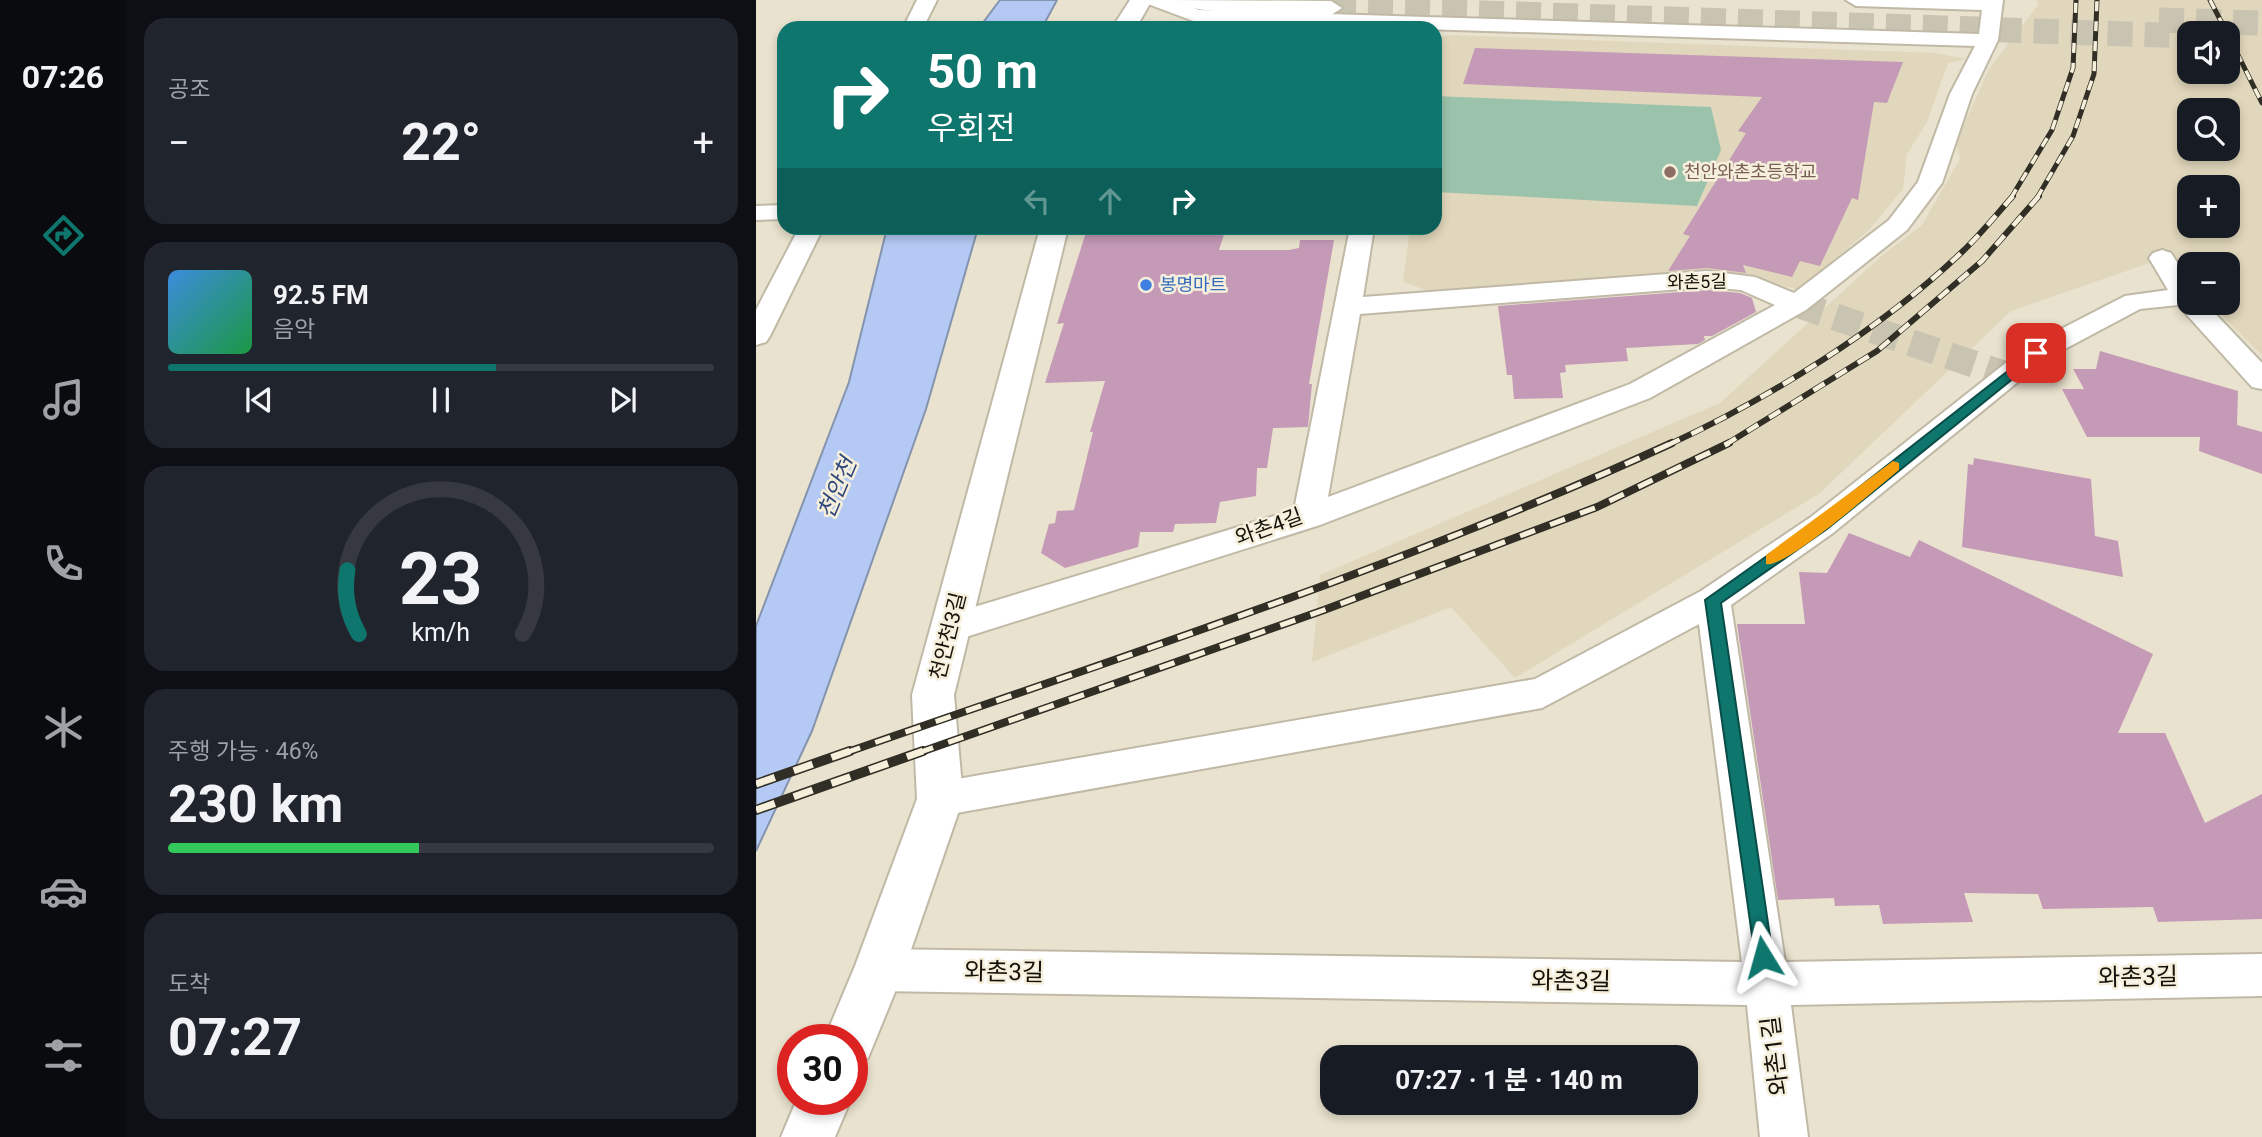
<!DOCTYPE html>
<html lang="ko">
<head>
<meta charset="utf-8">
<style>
  body { margin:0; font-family:Roboto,"Noto Sans KR",sans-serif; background:#20242c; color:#f1f3f6; height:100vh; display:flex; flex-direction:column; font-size:26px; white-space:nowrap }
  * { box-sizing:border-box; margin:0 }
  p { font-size:23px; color:#9ea1a6 }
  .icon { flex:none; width:38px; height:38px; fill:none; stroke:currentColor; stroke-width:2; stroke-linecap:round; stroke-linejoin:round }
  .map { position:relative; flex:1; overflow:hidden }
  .drawer { display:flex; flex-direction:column; gap:18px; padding:18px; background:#0d0f14; width:630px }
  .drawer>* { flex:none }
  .guide { position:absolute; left:21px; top:21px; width:665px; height:214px; border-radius:21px; box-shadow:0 4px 10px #0003; background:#0f766e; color:#fff; overflow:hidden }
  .tools { position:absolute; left:1421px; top:21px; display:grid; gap:14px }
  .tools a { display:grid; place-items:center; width:63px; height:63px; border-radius:14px; background:#171b24; box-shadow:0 4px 10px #0003; font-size:35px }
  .speed { position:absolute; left:21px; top:1024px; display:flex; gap:14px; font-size:35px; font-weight:700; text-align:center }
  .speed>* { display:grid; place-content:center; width:91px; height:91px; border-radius:50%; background:#171b24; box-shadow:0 4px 10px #0003; line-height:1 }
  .speed .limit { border:10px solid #d22; background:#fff; color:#111 }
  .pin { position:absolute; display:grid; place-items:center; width:60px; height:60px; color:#fff; margin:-30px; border-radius:14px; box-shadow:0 4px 10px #0006 }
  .me { position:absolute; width:77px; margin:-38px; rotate:352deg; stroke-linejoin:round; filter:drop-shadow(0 0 5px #0008) }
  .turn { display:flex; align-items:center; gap:24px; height:147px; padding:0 35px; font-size:32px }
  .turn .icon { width:91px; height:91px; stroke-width:2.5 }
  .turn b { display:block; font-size:49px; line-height:60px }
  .lanes { display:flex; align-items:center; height:66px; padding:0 35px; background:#0003; justify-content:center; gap:35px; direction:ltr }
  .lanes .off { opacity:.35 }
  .big { font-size:52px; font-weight:700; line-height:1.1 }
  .drawer .card { flex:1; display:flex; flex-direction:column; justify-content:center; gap:10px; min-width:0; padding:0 24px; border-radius:21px; background:#20242c }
  .drawer .dial { align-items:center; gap:0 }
  .dial svg { height:182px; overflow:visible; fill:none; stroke:#363941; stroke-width:7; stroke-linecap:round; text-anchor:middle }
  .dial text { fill:#f1f3f6; stroke:none }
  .song { display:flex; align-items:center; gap:21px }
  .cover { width:84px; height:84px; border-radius:10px; background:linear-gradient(135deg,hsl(210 70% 55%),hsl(140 70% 35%)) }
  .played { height:7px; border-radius:4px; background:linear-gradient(90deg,#0f766e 60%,#363941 60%) }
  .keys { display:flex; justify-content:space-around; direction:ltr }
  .heat { display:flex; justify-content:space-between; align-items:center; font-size:38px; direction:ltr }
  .charge { height:10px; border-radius:5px; background:linear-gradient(90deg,#34c759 46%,#363941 0) }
  .trip { position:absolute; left:564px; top:1045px; width:378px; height:70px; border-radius:21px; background:#171b24; box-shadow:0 4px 10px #0003; font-weight:700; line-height:70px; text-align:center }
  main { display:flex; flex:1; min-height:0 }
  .tabs { display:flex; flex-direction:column; width:126px; justify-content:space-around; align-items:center; background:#090b0e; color:#9ea1a6 }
  .tabs .icon { width:49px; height:49px }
  .tabs .current { color:#0f766e }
  .tabs b { font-size:32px; color:#f1f3f6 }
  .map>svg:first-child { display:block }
  .built { fill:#e1d7bc; fill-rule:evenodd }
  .green { fill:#9bc2aa }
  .water { fill:#b4caf4; stroke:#8493ae; stroke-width:2 }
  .building { fill:#c59ab6 }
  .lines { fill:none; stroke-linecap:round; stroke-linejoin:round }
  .minor-tunnel { stroke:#c9c3b1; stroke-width:27; stroke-dasharray:27 13; stroke-linecap:butt }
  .tertiary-tunnel { stroke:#c9c3b1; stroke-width:25; stroke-dasharray:25 12; stroke-linecap:butt }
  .minor-casing { stroke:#c0b9a6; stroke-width:4 }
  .tertiary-casing { stroke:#c0b9a6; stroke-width:4 }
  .minor { fill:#fff; fill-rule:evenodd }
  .tertiary { fill:#fff; fill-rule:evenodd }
  .rail-far3-casing { stroke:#302e25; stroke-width:5 }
  .rail-far2-casing { stroke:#302e25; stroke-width:6 }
  .rail-far1-casing { stroke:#302e25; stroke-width:8 }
  .rail-casing { stroke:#302e25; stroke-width:10 }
  .rail-far3 { stroke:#f6efdb; stroke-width:3.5; stroke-dasharray:10; stroke-linecap:butt }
  .rail-far2 { stroke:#f6efdb; stroke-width:4.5; stroke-dasharray:13; stroke-linecap:butt }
  .rail-far1 { stroke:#f6efdb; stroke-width:5; stroke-dasharray:16; stroke-linecap:butt }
  .rail { stroke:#f6efdb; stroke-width:7; stroke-dasharray:20; stroke-linecap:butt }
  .route { fill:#0f766e; stroke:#0a4d48; stroke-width:2 }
  .slow { fill:#f59e0b }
  .education-dot { fill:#8d6e63; stroke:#f6efdb; stroke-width:2.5 }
  .shop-dot { fill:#3f7fe0; stroke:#f6efdb; stroke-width:2.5 }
  .labels { text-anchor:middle; stroke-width:5; stroke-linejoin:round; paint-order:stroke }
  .far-education-label { font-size:18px; fill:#785e54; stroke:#f6efdb; text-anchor:start }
  .far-street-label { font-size:18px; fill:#14120b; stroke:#f6efdb }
  .far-shop-label { font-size:18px; fill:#366cbe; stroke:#f6efdb; text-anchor:start }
  .street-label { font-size:21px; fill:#14120b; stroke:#f6efdb }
  .water-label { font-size:23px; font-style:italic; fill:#2f487d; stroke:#f6efdb }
  .near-street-label { font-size:24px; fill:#14120b; stroke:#f6efdb }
</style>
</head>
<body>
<main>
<nav class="tabs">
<b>07:26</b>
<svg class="icon current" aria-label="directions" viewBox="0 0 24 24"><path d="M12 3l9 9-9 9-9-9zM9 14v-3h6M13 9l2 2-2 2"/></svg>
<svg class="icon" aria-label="music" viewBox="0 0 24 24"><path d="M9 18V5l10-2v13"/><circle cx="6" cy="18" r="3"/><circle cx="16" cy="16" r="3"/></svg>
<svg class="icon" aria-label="phone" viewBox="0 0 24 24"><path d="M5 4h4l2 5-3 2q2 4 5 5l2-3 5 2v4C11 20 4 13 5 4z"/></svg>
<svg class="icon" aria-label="climate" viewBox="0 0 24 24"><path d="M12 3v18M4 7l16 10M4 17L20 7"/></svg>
<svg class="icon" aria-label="car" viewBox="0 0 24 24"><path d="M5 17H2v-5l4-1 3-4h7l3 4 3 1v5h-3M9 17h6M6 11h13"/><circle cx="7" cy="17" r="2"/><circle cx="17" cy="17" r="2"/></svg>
<svg class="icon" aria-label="filters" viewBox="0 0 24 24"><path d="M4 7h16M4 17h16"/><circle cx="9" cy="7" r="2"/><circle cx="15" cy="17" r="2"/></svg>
</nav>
<section class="drawer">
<div class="card"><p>공조</p>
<div class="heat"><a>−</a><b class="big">22°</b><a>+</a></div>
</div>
<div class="card">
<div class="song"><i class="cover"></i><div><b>92.5 FM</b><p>음악</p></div></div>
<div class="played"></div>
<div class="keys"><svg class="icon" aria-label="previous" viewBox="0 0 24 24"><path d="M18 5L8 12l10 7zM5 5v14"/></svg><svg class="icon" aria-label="pause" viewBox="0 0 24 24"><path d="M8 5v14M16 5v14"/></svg><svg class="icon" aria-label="next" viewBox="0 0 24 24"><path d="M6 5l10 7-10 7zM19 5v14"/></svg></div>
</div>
<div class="card dial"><svg viewBox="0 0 100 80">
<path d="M14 69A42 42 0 1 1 86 69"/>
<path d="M14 69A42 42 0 0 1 9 41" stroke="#0f766e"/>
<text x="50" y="56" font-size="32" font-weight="700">23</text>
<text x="50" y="72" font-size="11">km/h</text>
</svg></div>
<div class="card"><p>주행 가능 · 46%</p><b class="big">230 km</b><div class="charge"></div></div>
<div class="card"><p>도착</p><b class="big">07:27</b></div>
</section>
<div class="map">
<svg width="1506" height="1137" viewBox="0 0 1506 1137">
  <rect width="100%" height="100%" fill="#e9e2ce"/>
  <path class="built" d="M1281 0H1506V355L1453 303H1472V264H1433V284L1399 261 1255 311 1064 493 759 678 695 607 556 662 564 575 964 403 1127 255 1166 225 1204 159 1200 142 1233 69 1282 5ZM1433 33H1472V72H1433ZM1433 110H1472V149H1433ZM1433 187H1472V226H1433Z
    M695 35 1180 53 1210 59 1192 63 1171 122 1151 154 1147 189 1113 230 1043 290 995 276 964 275 670 290 647 282 654 228H679V44L683 37Z"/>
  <path class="green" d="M679 96 955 107 965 150 941 206 679 192Z"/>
  <path class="water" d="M244 0H301L286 28H223Z
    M131 228H222L170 409 56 731 0 851V626L93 382Z"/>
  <path class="building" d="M719 48 1147 62 1131 103 1118 102 1102 200 1096 198 1064 266 1044 261 1036 277 987 265 990 273 951 268 912 271 934 236 927 234 990 133 982 131 1006 97 707 84Z
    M470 228 463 250H533L543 248 544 240H578L553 384H556L552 427 517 428 511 468H501L500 496 464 502 460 523 419 524 417 532H384L382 547 309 568 285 553 293 524 299 523 301 511 318 510 337 432H334L349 381 289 383 308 323 301 324 331 229Z
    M951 290 984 293 996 298 1000 312 956 336H948L949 340 942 344 870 348 872 361 809 365 810 372 804 373 807 398 758 399 756 375H751L742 306Z
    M1344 351 1482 391 1481 425 1506 432V474L1443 451 1444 437H1331L1306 389H1328L1317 369H1340Z
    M1218 458 1335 479 1339 536 1362 541 1367 577 1206 547 1212 464 1217 465Z
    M1093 533 1154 557 1163 540 1397 654 1362 733H1409L1449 823 1506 794V919L1402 922 1397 907 1287 909 1282 894 1208 893 1217 922 1127 924 1123 905 1079 906 1078 898 1022 900 981 624H1049L1043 572 1071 573Z"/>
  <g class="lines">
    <path class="minor-tunnel" d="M1041 304 1250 375"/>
    <path class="tertiary-tunnel" d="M575 8 1433 36
      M1403 20 1506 23"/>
    <g class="minor-casing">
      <path id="minor" d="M161 0H181L167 28H147Z
        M389 0H416L443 10 1223 34 1226 10 1100 6 1090 0H1247L1242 40 1216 94 1186 183 1151 230 1050 310 894 398 564 525 194 642 182 638 177 628 182 618 538 510 594 228H618L607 297 951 271 999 277 1038 293 1133 220 1162 182 1194 94 1219 46 440 22 392 4ZM951 287 985 290 1019 305 874 384 572 497 604 314Z
        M28 205V219L0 220V206Z
        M43 228H67L14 336 10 342 0 345V310Z
        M1406 250 1415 253 1433 281V303H1449L1506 363V389L1496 387 1422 305 1384 309 1290 359 1077 533 975 605 1029 962 1506 954V996L1035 1005 1052 1137H1004L991 1005 123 991 108 985 101 970 108 955 123 949 986 962 943 624 786 708 184 816 170 811 165 799 170 787 184 782 779 679 945 591 1055 517 1270 347 1369 296 1412 290 1393 258 1397 253Z"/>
    </g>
    <g class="tertiary-casing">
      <path id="tertiary" d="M374 0H396L380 28H356Z
        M416 0 575 1 586 8 575 15C550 14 427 16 416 0Z
        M284 228H312L198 695 207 799 148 970 112 1058 96 1065V1040H68L99 966 161 799 156 695Z
        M41 1099H95L79 1137H25Z"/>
    </g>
    <use href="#minor" class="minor"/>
    <use href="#tertiary" class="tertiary"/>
    <g class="rail-far3-casing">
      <path id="rail-far3" d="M1454 0 1471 33
        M1472 35 1506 103
        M1255 198 1296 130 1317 68 1320 0
        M1281 198 1317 136 1338 74 1341 0"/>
    </g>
    <g class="rail-far2-casing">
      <path id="rail-far2" d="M912 445C1014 398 1125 329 1206 252 1224 235 1240 215 1257 196
        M969 445 1121 351 1226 261 1283 196"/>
    </g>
    <g class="rail-far1-casing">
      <path id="rail-far1" d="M89 753C367 656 649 566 916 443
        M162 753 568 610 841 507 973 443"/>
    </g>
    <g class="rail-casing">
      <path id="rail" d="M0 784 94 751
        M0 810 167 751"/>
    </g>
    <use href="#rail-far3" class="rail-far3"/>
    <use href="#rail-far2" class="rail-far2"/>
    <use href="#rail-far1" class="rail-far1"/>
    <use href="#rail" class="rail"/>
  </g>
  <path class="route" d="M1280 349 1285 350V356L1071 529 965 603 1017 957 1014 964 1007 967 1000 964 949 600 1060 521Z"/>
  <path class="slow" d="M1137 461 1143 463V470C1123 486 1028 570 1010 564V555Z"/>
  <circle class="education-dot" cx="914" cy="172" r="7"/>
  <circle class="shop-dot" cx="390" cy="285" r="7"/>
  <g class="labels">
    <g class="far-education-label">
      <text x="928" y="178">천안와촌초등학교</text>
    </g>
    <g class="far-street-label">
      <text transform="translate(941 282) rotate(-1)" y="6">와촌5길</text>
    </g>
    <g class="far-shop-label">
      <text x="404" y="291">봉명마트</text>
    </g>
    <g class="street-label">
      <text transform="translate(513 527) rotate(-20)" y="7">와촌4길</text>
      <text transform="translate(192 636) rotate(-76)" y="7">천안천3길</text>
    </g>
    <g class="water-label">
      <text transform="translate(81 488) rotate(-67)" y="8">천안천</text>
    </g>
    <g class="near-street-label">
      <text transform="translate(248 972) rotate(1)" y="8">와촌3길</text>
      <text transform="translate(1382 977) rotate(-1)" y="8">와촌3길</text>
      <text transform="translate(815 981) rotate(1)" y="8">와촌3길</text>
      <text transform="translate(1019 1056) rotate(-97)" y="8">와촌1길</text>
    </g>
  </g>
</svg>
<div class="tools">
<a><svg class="icon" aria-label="sound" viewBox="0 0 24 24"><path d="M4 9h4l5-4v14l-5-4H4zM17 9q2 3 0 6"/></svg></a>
<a><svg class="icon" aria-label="search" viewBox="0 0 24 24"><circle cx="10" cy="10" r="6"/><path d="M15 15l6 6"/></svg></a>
<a>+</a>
<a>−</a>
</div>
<div class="speed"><div class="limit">30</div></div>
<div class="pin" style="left:1280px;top:353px;background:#d93025"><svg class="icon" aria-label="arrive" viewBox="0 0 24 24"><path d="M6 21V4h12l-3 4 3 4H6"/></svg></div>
<svg class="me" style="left:1007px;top:957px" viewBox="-20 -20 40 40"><path d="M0-17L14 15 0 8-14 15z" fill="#0f766e" stroke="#fff" stroke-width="4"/></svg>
<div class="trip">07:27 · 1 분 · 140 m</div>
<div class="guide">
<div class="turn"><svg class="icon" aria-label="right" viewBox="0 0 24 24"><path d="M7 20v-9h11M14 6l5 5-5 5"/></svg><div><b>50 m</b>우회전</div></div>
<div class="lanes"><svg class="icon off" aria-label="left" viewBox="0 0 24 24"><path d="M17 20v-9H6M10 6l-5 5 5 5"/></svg><svg class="icon off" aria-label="ahead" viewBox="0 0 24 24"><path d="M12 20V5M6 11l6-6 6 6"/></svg><svg class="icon" aria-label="right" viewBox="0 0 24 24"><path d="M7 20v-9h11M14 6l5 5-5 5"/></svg></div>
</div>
</div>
</main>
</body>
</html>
